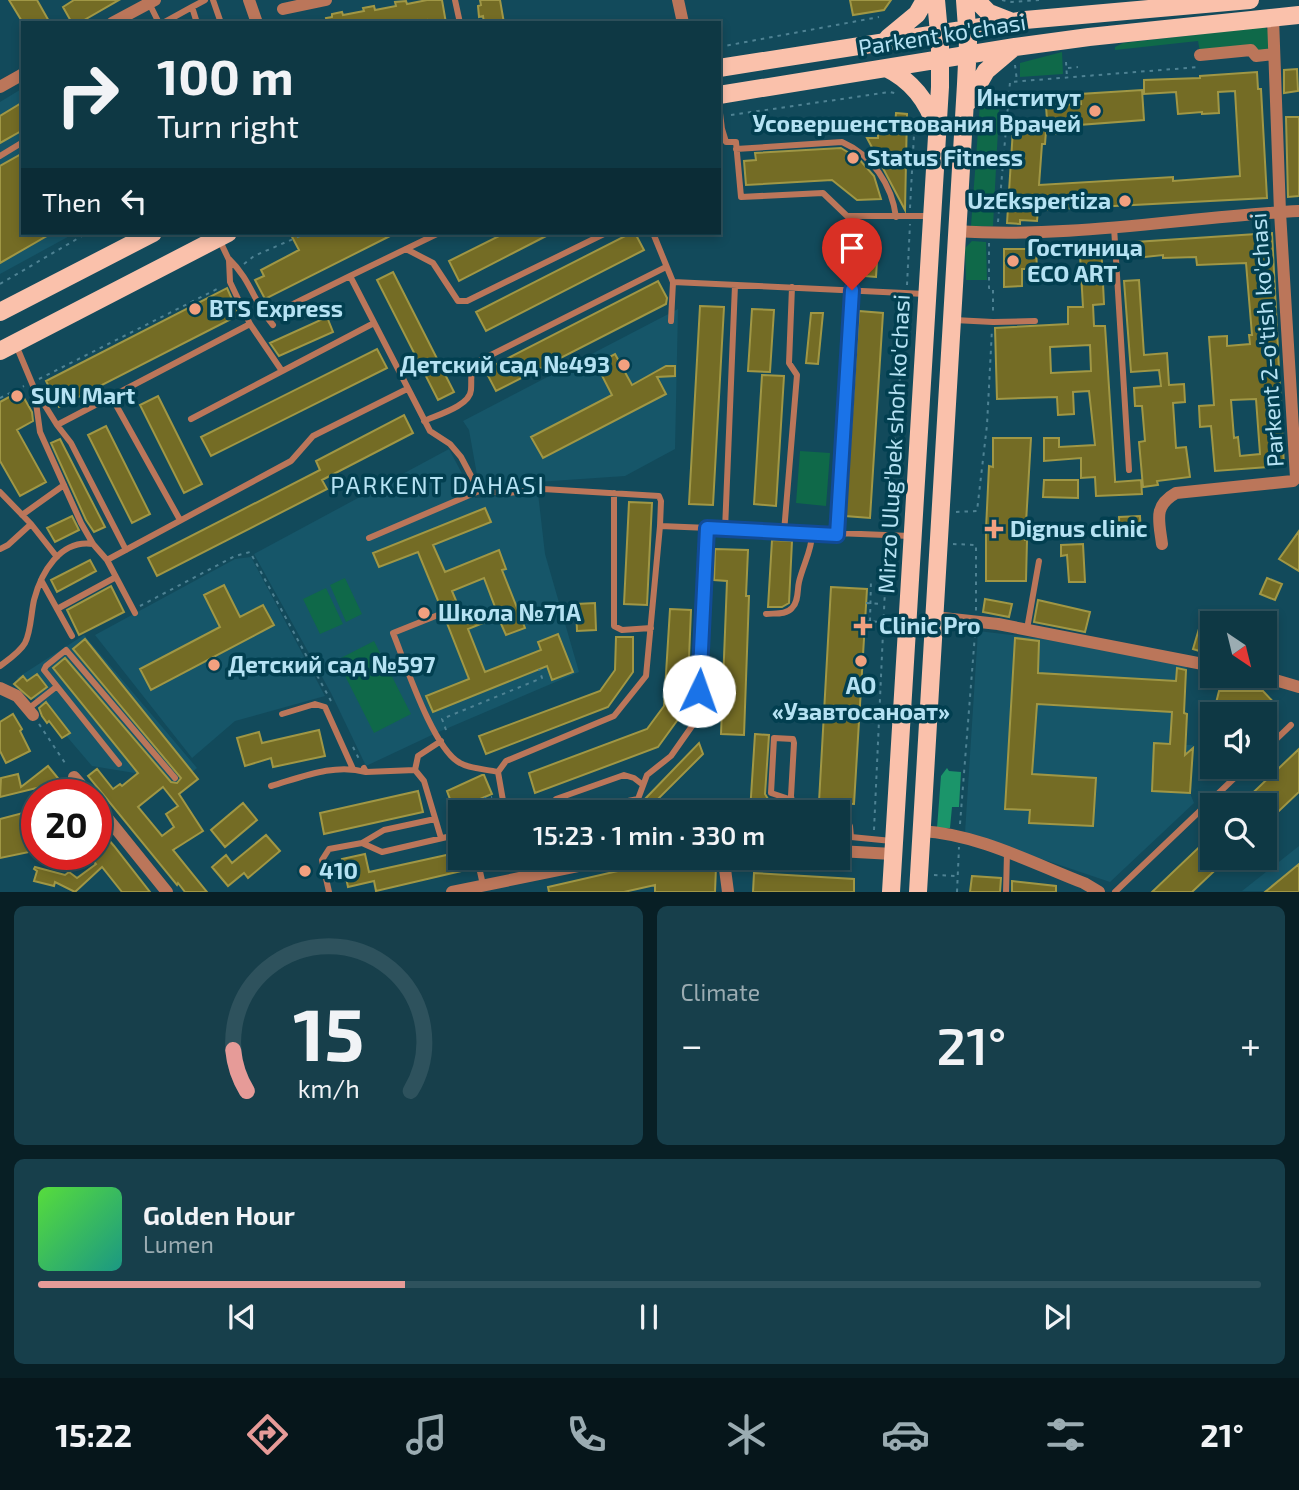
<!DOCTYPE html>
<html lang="en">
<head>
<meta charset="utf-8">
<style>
  body { margin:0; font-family:"Exo 2",sans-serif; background:#173f4b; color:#f1f3f6; height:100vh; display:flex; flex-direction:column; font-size:26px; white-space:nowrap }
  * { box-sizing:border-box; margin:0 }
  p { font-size:23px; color:#9bacb2 }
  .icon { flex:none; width:38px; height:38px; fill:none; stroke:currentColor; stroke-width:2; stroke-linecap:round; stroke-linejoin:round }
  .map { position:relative; height:892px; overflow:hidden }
  .sheet { display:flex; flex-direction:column; gap:14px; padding:14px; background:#081f25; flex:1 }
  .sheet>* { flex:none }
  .guide { position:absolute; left:21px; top:21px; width:700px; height:214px; border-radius:0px; box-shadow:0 4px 10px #0003,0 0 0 2px #2e525d; background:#0e3844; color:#f1f3f6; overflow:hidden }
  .needle { width:46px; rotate:145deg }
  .buttons { position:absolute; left:1200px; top:611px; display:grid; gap:14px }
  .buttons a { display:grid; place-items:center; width:77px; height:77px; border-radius:0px; background:#0e3844; box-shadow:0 4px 10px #0003,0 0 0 2px #2e525d; font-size:35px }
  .speed { position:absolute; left:21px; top:779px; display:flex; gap:14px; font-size:35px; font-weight:700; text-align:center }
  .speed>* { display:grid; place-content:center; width:91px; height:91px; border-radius:50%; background:#0e3844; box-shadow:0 4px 10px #0003,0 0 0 2px #2e525d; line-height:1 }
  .speed .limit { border:10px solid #d22; background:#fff; color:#111 }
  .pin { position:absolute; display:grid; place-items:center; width:60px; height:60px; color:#fff; margin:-72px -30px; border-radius:50% 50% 50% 0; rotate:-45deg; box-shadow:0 0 7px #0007 }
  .pin .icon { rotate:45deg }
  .me { position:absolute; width:77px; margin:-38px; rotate:3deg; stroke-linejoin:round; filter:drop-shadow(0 0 5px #0008) }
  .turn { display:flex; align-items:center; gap:24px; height:147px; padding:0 21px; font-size:32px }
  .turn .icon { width:91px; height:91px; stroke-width:2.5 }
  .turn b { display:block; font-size:49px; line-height:60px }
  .then { display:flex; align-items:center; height:66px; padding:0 21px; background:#0003; gap:14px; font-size:26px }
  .big { font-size:52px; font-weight:600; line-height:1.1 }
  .sheet .tile { flex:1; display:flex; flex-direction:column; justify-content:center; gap:10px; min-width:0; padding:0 24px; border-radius:10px; background:#173f4b }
  .sheet .dial { align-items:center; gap:0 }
  .dial svg { height:182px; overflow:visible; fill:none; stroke:#2e525d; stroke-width:7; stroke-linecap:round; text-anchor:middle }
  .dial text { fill:#f1f3f6; stroke:none }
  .song { display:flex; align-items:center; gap:21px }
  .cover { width:84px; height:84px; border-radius:10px; background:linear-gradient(135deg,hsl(110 70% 55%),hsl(170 70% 35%)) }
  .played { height:7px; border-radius:4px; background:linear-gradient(90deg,#e69b98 30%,#2e525d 30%) }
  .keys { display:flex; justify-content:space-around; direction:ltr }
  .heat { display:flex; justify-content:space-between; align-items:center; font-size:38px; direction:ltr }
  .sheet .tiles { flex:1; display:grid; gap:14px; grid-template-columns:1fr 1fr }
  .tile:last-child { grid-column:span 2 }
  .trip { position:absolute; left:448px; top:800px; width:402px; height:70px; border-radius:0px; background:#0e3844; box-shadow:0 4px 10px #0003,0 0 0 2px #2e525d; font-weight:600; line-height:70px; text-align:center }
  .menu { display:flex; height:112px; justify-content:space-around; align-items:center; background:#06161b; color:#9bacb2 }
  .menu .icon { width:49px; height:49px }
  .menu .current { color:#e69b98 }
  .menu b { font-size:32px; color:#f1f3f6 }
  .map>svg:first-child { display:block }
  .built { fill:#165669 }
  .green { fill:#0f6949 }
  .forest { fill:#1b956a }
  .building { fill:#746c25; stroke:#a09745; stroke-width:2; fill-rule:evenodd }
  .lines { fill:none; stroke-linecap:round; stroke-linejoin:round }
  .path { stroke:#4e8293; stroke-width:2; stroke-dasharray:3.5 5; stroke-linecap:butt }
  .lane { stroke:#bb765a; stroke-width:6 }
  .street { stroke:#bb765a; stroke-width:12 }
  .primary { stroke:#fac1ab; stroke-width:18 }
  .route-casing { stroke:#114b97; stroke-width:18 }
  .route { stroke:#1a73e8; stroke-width:12 }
  .poi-dot { fill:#f2a07f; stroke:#023f50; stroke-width:2.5 }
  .labels { text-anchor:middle; stroke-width:7; stroke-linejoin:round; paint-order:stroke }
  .street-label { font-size:23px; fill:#b5e2f3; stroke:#023f50 }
  .poi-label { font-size:23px; font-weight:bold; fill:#b5e2f3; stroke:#023f50; text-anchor:start }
  .neighbourhood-label { font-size:24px; letter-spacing:2px; fill:#b5e2f3; stroke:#023f50 }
</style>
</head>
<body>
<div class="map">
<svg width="1299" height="892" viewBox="0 0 1299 892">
  <rect width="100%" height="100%" fill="#124a5b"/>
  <path class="built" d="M23 88V233H75L0 274V102Z
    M678 309 675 449 625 476 479 486 469 430 463 421Z
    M449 449 475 498 538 493 545 554 579 672 434 734 366 766 331 693 254 554Z
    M251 557 325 696 235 721 192 758 95 635 235 559Z
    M978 631 1038 638 1187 666 1184 713 1187 714 1185 745H1193L1190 793 1194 803 1110 882 965 833Z
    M84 635 197 768 173 788 165 778 92 766 17 678Z
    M1299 846V891H1242Z"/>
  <path class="green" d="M1265 27 1269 32 1270 46 1266 51 1200 52 1198 41 1115 50V47L1123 43Z
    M1062 52 1063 74 1020 77V63Z
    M1000 91 993 226H971L980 103 987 92Z
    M972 241 986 242 987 280H966L965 248Z
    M800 451 830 453 826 506 796 503Z
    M345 578 362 614 346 622 330 585Z
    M326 588 343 624 320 634 303 599Z
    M374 641 411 714 374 733 337 660Z"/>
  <path class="forest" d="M947 768 949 771 961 772 959 807H952L950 828H937L941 776Z"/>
  <path class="building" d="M9 0H37L50 23H23Z
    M74 0H119L79 23H72L63 7Z
    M427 0H442L446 23H428L427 20 412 23H327L326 18 332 17V14L342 12 343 15 364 11 363 8 374 6 375 10 396 6 395 2 406 1 407 4Z
    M480 0H500L504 23H484L483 16 479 17 478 6 481 5Z
    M850 0H891L884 10 853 15Z
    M1297 69 1298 91 1284 93V70Z
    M1257 72 1258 89H1261L1267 198 1038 210 1037 221 1020 220V224L1007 223 1013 129 1046 131 1045 144H1042L1039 185 1173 177V181L1240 176 1235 91 1218 92 1219 113 1202 114V112L1178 114 1176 92 1144 94V80L1200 78V76Z
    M1142 90 1144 120 1079 125V132L1048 134 1046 106 1081 104 1080 94Z
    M23 102V130L0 143V116Z
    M896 113 907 114 905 210 867 138H878V127H895Z
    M1286 117H1299V196L1288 197Z
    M841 148 859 159 874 176 881 199 857 200 832 180 746 185 744 161 756 160 755 153Z
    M23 153V233H52L0 263V166Z
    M290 233H396L265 299 255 280 264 276 261 270 299 250Z
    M505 233H552L459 281 449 261Z
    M631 233H635L644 250 486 331 476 312Z
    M1272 233 1284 466 1215 471 1211 426 1200 427 1199 406 1214 405 1209 337 1227 336V346L1250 344 1249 335H1252L1246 263 1197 265 1196 257 1163 258V255L1136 258 1135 242ZM1256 399 1260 454 1240 456 1238 437 1234 438 1231 400Z
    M1101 242 1104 304 1093 305 1094 326H1105L1115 479V482L1141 480 1142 494 1096 496 1095 477 1081 478V458L1044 461V438H1059V447L1095 445 1089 391 1073 392 1074 414 1058 415 1057 397 997 399 995 328 1068 324V307H1083L1080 255 1054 257 1053 246ZM1090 345 1091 371 1051 373 1050 347Z
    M1004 249H1036L1037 269H1022V286L1004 287Z
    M856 260 877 261 876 277 839 274 840 264 856 265Z
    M393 272 454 392 438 400 377 280Z
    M1139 280 1144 355 1167 353 1169 385 1184 384 1185 402 1173 403 1176 448 1186 447 1190 477 1157 481 1158 485 1143 487 1139 442 1145 441 1142 406H1135L1134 388 1161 386 1159 370 1131 372 1124 281Z
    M658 281 667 298 666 304 496 391 485 370Z
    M227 288 239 315 59 407 46 381Z
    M700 306 724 307 713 505 689 504Z
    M752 309 774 310 770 372 748 371Z
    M859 311 883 313 870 518 845 516Z
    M811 313H823L818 364 806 363Z
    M327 317 333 332 279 356 270 343Z
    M377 349 387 368 211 456 201 437Z
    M615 354 632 385 666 366H675V376L657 377 666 394 543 458 531 437 612 395 596 364Z
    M762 375 784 376 776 506 754 504Z
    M20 391 32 412 33 421 17 430 46 482 20 496 0 461V402Z
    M158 396 202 484 184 493 140 405Z
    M404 415 413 433 322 480 327 489 157 576 148 558 320 470 316 461Z
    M106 426 150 514 132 523 88 435Z
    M993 438H1031L1025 540H1027L1026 581H986V529L989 466 993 467Z
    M60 439 105 527 94 532 86 520 51 443Z
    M1044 480H1078V498L1043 497Z
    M629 502 652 503 647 605 624 604Z
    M485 508 491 522 433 545 445 572 499 550 506 569 502 570 525 628 506 635 498 617 468 629 485 672 541 650 538 642 558 634 573 672 552 680 547 666 433 712 426 696 469 679 445 618 448 612 446 608H441L418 552 379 567 373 553ZM484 578 495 607 464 620 452 591Z
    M72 516 79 530 55 542 47 528Z
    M1140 516 1141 536 1120 537 1119 517Z
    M1299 531V571L1279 559Z
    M772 540 792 541 789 603 782 607H768Z
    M1083 544 1085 582H1069L1067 555 1061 556V545Z
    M715 549 748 550 746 596H749L744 735 721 734 727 581 714 580Z
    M90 560 96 571 57 592 51 580Z
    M1267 578 1282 584 1275 600 1260 594Z
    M224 585 240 617 263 605 274 625 151 690 140 669 220 627 204 595Z
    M111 586 124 612 79 635 67 610Z
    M831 587 867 589 854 804 819 802Z
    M985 599 1012 604 1009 617 983 612Z
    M1038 600 1090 612 1085 632 1034 622Z
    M595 603 596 630 577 631 576 604Z
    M670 609 691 610 687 707 658 747 535 793 529 773 647 729 664 706Z
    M1201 622 1213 626V641L1209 654 1193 649Z
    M616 637H633V672L608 707 486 754 479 736 600 691 615 670Z
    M1015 638 1039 641 1038 673 1176 681 1177 668 1186 670 1184 713 1187 714 1185 755 1193 748 1190 793 1152 791 1154 743 1170 744 1172 712 1037 704 1032 774 1096 778 1093 826 1029 823 1030 810 1005 809Z
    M85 639 198 779 179 794 203 831 173 850 207 892H185L178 883 177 885 88 776 97 769 113 789 120 784 122 786 138 773 53 668 65 658 171 782 177 783 181 778 73 649ZM163 787 178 806 166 814 174 827 162 836 138 807Z
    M37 674 47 687 31 699 14 684 23 676 27 681Z
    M1219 691H1263L1277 706 1267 714H1227L1228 711 1215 707Z
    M46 702 70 733 62 738 49 721 47 723 42 716 39 708Z
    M13 714 22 729 20 731 30 751 6 763 0 751V722Z
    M319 730 325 756 273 767 271 758 245 766 237 738 259 732 262 743Z
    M755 734 769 735 765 794 768 799 783 803 782 812H750Z
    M699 743 703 754 651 806 644 800Z
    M1299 749V792L1265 824V805H1240Z
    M48 766 71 794H46L61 782 0 797 1 778 18 774 21 787Z
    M482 775H484L492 794 454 810 447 791Z
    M418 791 423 812 324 834 320 813Z
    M243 803 257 820 225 847 211 830Z
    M23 813 29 852 0 858V819Z
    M96 825 114 846 150 892H122L102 867 75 892 55 882 54 886 34 881 37 871 34 869 35 867 65 875 69 872 77 878 96 864 87 854H96Z
    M1213 834V858H1228L1192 892H1152Z
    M266 835 280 851 248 878 244 873 228 886 212 867 226 855 232 863Z
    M460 852V858H467L470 869 376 891 374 881 348 887 342 859 365 854 369 872Z
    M1299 864V892H1265Z
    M644 865 716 867 715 892H655V885L624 892H549L548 887Z
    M754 873 854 879V892H753Z
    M972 876 1001 878 1000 892H970Z
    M1012 881 1056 886V892H1012Z"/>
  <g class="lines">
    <path class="path" d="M1002 0 1012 2 1039 0
      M719 47 879 17
      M1066 62 1067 78
      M1015 65 1017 81
      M1068 68 1078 67
      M731 115 890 92 898 94
      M910 208 915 116
      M998 222 1010 82 1199 67
      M989 243V288H993V313
      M244 264 254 256 307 233
      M0 284 87 233
      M907 285 910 224
      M39 379 221 287
      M0 398 24 386
      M956 512 977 511 987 425 992 329
      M888 526 906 301
      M953 544 976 545V611
      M866 603 882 604
      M140 606 235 556 250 552 331 701
      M865 621 881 622
      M870 621 871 580
      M39 724 67 766
      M446 730 442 719 542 678 539 669
      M353 747 360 761
      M485 797V799L492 797
      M644 804 647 812
      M514 806 533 801 541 805 548 802
      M960 824 975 634
      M874 830 887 545
      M934 875 957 876
      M957 892 959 847"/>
    <path class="lane" d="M213 0 221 23
      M455 0 460 23
      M149 3 159 23
      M192 7 205 0
      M163 23 192 7 197 23
      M719 105 722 129H719
      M722 129 726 142H736L741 197 823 193 847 216H930
      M736 149 842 142C872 155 892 185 896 217
      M0 156 23 142
      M1114 227 1129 470
      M653 233 673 282 925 294
      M219 239 229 260 230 282 250 324 282 371
      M406 249 433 263 458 301H467L606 233
      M229 259C251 280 254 303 273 325
      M350 276 439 233
      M279 311 350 276 430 431 450 444 461 457 479 491 508 493 543 489 659 496 661 501 660 526 646 676 614 716 506 761 498 772
      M954 320 993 322 1035 321
      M671 321 673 282
      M16 345 34 388 57 425 250 324
      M34 388 40 432 81 523 93 544 107 560 291 461 313 436 407 389
      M111 396 180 520
      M191 419 374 323
      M424 421C437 415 470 406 471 390 472 374 469 377 477 362L666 267
      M57 425 71 443 126 550
      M0 492 31 524 57 557
      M614 493V626L622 630 651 628
      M22 515 64 485
      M660 526 910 536
      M725 530 735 285
      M784 532 797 375 789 363 792 287
      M837 535 852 290
      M369 538 479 491
      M0 549 8 545 31 524
      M107 560 135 613
      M41 580 72 636
      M57 609 116 577
      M443 613 393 633C405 662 433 749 460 763 470 769 486 769 498 772L505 812
      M766 614C775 613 786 615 792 608 799 601 797 590 799 582 803 565 812 550 812 534
      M1027 629 1039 561
      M0 666C8 660 20 652 25 643 31 632 31 613 34 600 41 573 60 539 93 544
      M28 709 56 687
      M282 714 315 704 325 707 353 769
      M1265 750 1291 725
      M119 764 44 670 46 666 66 650 175 778
      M364 768 366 772 415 770 424 781 441 838
      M415 770 418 756 441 741
      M271 786C302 777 334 763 366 772
      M556 799 624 775 634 778 643 785
      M792 800 771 793 774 738 793 739 794 743 791 796 794 812
      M573 812 638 799 647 775 671 756 697 719 707 528
      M838 825 850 826 851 837 892 841
      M362 843 384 830 435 819
      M477 858 483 885
      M329 892 322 860 329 849 362 843 382 852 460 834
      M1006 892 1007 853
      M1115 892 1247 766"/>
    <path class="street" d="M249 0 257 23
      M678 0 683 23
      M283 9 326 0
      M112 23 155 0
      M1200 55 1251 50 1256 56 1274 54
      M0 87 23 74
      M957 231C1071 239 1185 217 1299 211
      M1162 544C1159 520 1153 506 1176 493L1293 481 1296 478 1280 212 1273 18
      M934 617 998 624 1213 666
      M1261 676 1299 687
      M0 688 17 696 33 715
      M74 777 89 794
      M96 804 167 892
      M921 831C978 834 1032 863 1084 883L1099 892
      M838 851 893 854
      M726 858 725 869 728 892
      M452 892 617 858"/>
    <path class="primary" d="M976 0 989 13 1012 22
      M888 38 917 14 925 0
      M719 68 1025 20 1250 0
      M886 68C911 80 928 102 936 128
      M719 95 1015 47 1089 37 1299 15
      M968 102 986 71 1012 49
      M0 312 153 233
      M0 351 228 233
      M891 892 940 87V44L936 0
      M918 892 966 84 968 42 965 0"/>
  </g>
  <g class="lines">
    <g class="route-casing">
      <path id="route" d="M699 691 707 528 837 535 852 290"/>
    </g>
    <use href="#route" class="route"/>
  </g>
  <g class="poi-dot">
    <circle cx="1095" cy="111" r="7"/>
    <circle cx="853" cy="158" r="7"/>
    <circle cx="1125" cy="201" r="7"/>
    <circle cx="1013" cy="261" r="7"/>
    <circle cx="195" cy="309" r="7"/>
    <circle cx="624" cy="365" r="7"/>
    <circle cx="17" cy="396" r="7"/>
    <path d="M990.5 518.5h7v7h7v7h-7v7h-7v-7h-7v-7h7z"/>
    <circle cx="424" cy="613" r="7"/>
    <path d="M859.5 615.5h7v7h7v7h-7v7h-7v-7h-7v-7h7z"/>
    <circle cx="861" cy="661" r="7"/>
    <circle cx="214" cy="665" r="7"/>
    <circle cx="305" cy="871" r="7"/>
  </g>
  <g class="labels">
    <g class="street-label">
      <text transform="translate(942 35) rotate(-9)" y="8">Parkent ko'chasi</text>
      <text transform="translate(1267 340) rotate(-94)" y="8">Parkent 2-o'tish ko'chasi</text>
      <text transform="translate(894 444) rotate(-87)" y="8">Mirzo Ulug'bek shoh ko'chasi</text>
    </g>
    <g class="poi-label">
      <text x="1081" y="106" text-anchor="end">Институт<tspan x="1081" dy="26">Усовершенствования Врачей</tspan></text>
      <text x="867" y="166">Status Fitness</text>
      <text x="1111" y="209" text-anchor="end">UzEkspertiza</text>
      <text x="1027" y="256">Гостиница<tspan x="1027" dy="26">ECO ART</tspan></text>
      <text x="209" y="317">BTS Express</text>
      <text x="610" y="373" text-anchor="end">Детский сад №493</text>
      <text x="31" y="404">SUN Mart</text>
      <text x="1010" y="537">Dignus clinic</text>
      <text x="438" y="621">Школа №71А</text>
      <text x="879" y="634">Clinic Pro</text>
      <text x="228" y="673">Детский сад №597</text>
      <text x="861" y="694" text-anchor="middle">АО<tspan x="861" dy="26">«Узавтосаноат»</tspan></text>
      <text x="319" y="879">410</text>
    </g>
    <g class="neighbourhood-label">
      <text x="438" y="494">PARKENT DAHASI</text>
    </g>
  </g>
</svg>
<div class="buttons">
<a><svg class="needle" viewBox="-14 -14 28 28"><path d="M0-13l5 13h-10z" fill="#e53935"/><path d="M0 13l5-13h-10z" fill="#9bacb2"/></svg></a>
<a><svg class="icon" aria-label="sound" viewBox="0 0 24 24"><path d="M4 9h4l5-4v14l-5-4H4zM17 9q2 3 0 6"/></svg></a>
<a><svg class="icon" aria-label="search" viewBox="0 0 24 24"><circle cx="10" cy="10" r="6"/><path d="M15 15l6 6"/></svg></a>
</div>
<div class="speed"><div class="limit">20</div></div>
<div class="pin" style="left:852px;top:290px;background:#d93025"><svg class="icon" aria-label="arrive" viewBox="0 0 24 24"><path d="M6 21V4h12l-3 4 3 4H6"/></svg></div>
<svg class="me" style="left:699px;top:691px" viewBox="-20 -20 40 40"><circle r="19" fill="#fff"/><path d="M0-13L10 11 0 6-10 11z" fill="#1a73e8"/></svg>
<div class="trip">15:23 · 1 min · 330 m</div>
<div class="guide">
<div class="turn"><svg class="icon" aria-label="right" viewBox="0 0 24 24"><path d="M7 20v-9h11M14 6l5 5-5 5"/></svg><div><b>100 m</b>Turn right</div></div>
<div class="then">Then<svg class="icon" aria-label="left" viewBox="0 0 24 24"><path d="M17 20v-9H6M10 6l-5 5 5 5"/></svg></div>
</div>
</div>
<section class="sheet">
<div class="tiles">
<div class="tile dial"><svg viewBox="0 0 100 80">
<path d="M14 69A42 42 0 1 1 86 69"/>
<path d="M14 69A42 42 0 0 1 8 51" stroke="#e69b98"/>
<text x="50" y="56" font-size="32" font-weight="700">15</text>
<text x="50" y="72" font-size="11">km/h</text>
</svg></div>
<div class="tile"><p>Climate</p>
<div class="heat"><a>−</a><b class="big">21°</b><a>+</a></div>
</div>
<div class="tile">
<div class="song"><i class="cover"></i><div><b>Golden Hour</b><p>Lumen</p></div></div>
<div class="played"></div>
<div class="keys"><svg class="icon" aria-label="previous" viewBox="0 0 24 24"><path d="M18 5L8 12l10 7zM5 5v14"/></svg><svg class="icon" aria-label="pause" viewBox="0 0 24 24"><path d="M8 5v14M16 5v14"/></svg><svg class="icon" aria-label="next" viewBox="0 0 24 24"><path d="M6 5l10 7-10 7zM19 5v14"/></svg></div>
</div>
</div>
</section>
<nav class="menu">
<b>15:22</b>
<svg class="icon current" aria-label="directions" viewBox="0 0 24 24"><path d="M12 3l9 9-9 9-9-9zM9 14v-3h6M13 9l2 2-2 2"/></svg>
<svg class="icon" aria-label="music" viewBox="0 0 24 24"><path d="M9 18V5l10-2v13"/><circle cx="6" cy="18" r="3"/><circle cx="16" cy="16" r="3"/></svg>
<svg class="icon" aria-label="phone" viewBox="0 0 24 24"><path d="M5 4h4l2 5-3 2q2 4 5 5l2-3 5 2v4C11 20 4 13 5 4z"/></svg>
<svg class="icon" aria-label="climate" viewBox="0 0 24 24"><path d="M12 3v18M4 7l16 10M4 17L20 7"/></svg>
<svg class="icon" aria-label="car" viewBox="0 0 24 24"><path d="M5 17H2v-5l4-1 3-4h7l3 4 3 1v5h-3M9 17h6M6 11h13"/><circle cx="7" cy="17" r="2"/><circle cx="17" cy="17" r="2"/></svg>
<svg class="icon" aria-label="filters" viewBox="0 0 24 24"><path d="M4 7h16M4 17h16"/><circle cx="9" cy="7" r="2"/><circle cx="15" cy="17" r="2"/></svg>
<b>21°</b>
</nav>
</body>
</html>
